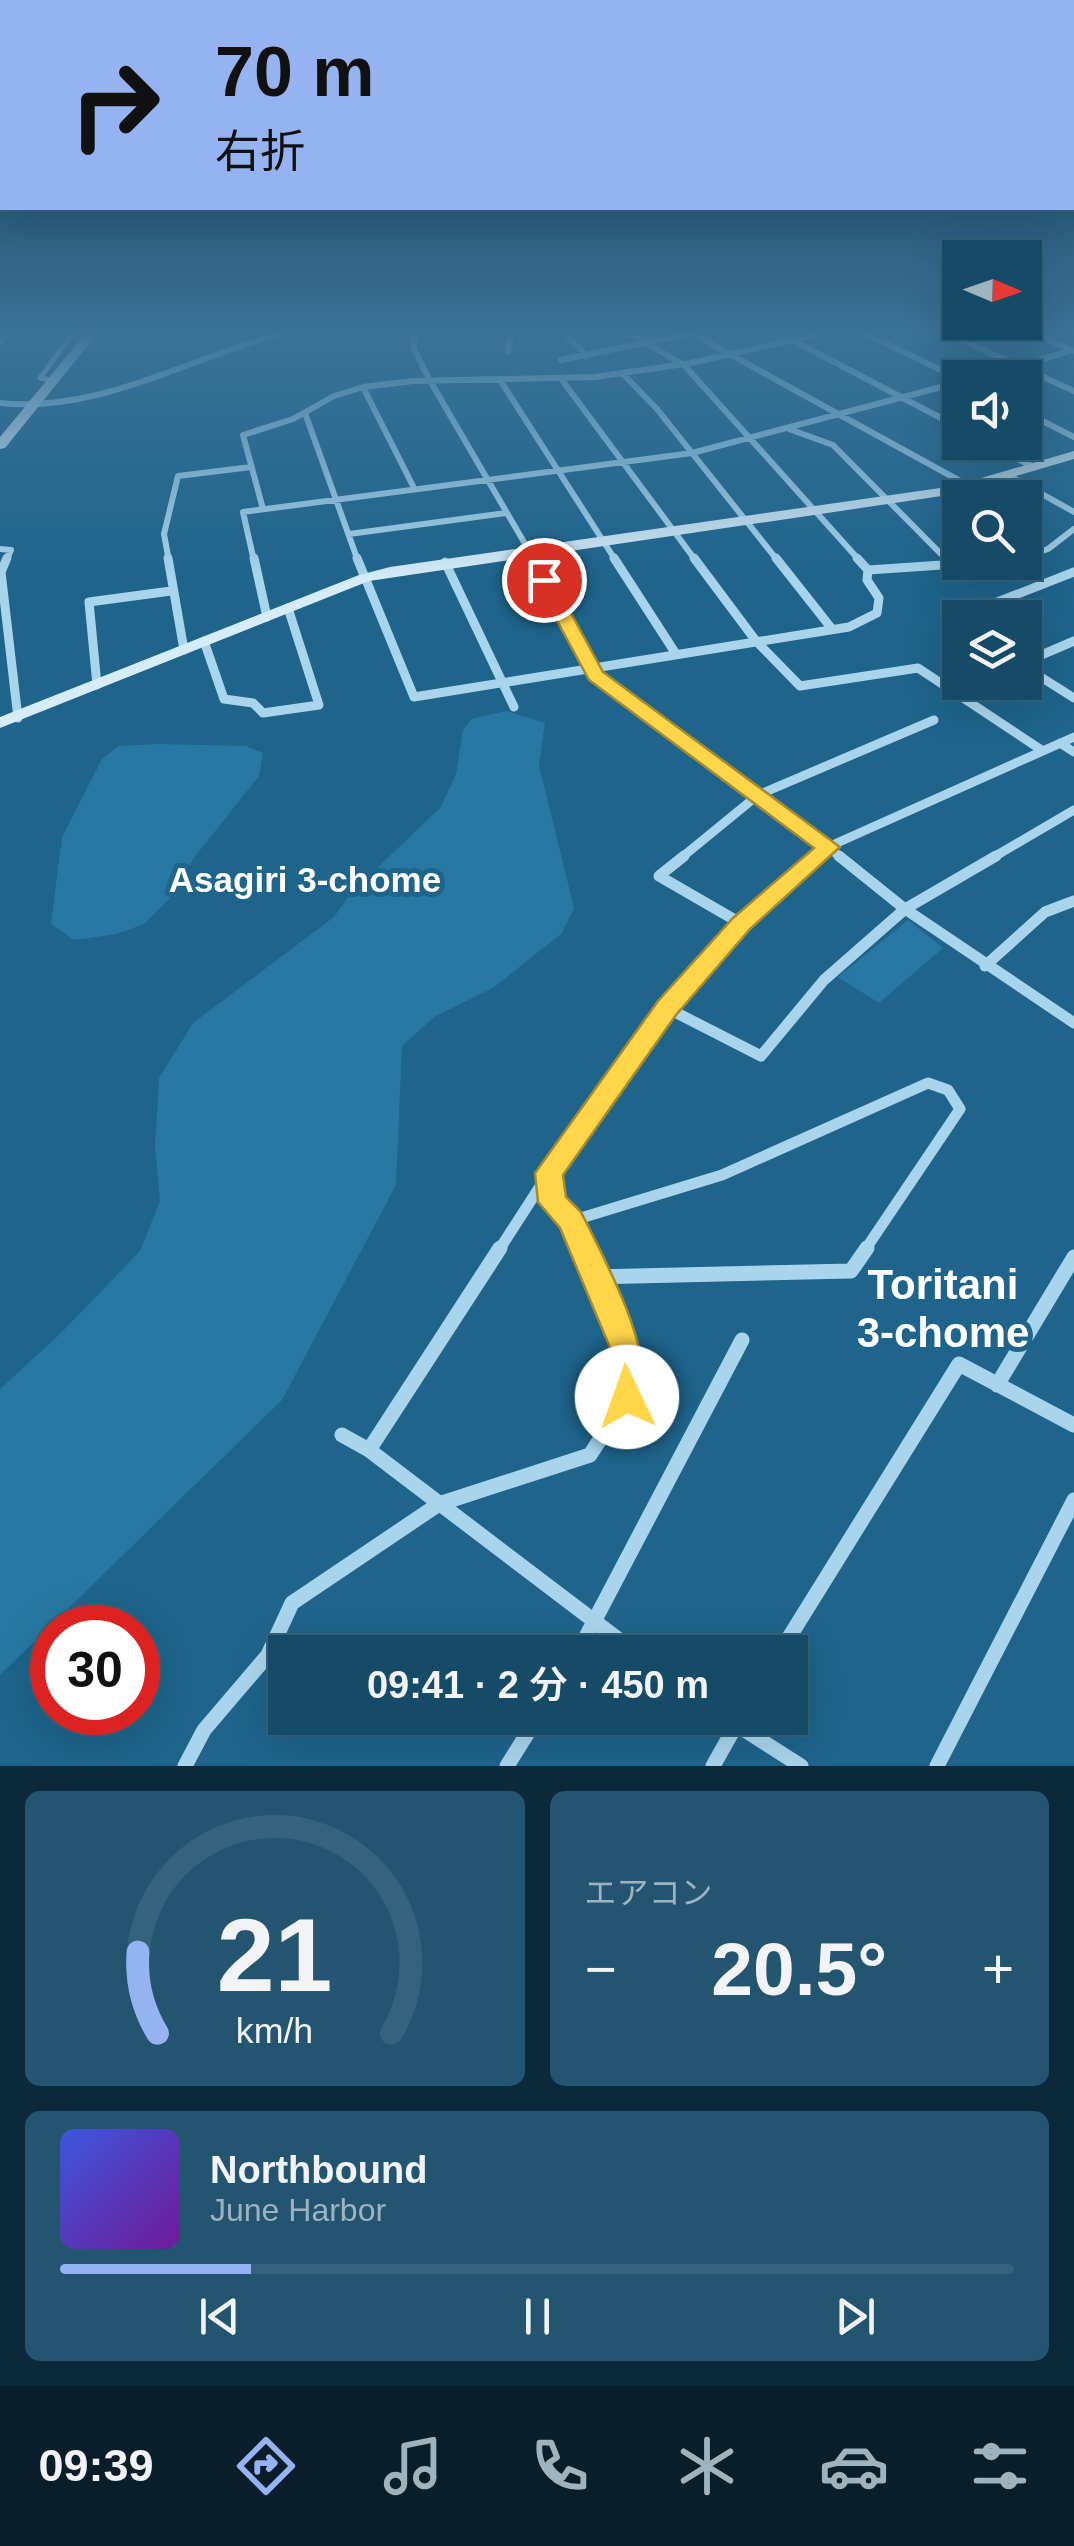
<!DOCTYPE html>
<html lang="ja">
<head>
<meta charset="utf-8">
<style>
  body { margin:0; font-family:Arial,"Noto Sans JP",sans-serif; background:#235571; color:#f1f3f6; height:100vh; display:flex; flex-direction:column; font-size:38px; white-space:nowrap }
  * { box-sizing:border-box; margin:0 }
  p { font-size:32px; color:#9eb3c0 }
  .icon { flex:none; width:55px; height:55px; fill:none; stroke:currentColor; stroke-width:2; stroke-linecap:round; stroke-linejoin:round }
  .map { position:relative; height:1766px; overflow:hidden }
  .details { display:flex; flex-direction:column; gap:25px; padding:25px; background:#0c2939; flex:1 }
  .details>* { flex:none }
  .hud { position:absolute; left:0px; top:0px; width:1075px; height:210px; box-shadow:0 10px 40px #0002,0 0 0 2px #35637c; background:#95b2f1; color:#111; overflow:hidden }
  .needle { width:65px; rotate:92deg }
  .tools { position:absolute; left:942px; top:240px; display:grid; gap:20px }
  .tools a { display:grid; place-items:center; width:100px; height:100px; border-radius:0px; background:#164b68; box-shadow:0 10px 40px #0002,0 0 0 2px #35637c; font-size:50px }
  .speed { position:absolute; left:30px; top:1605px; display:flex; gap:20px; font-size:50px; font-weight:700; text-align:center }
  .speed>* { display:grid; place-content:center; width:130px; height:130px; border-radius:50%; background:#164b68; box-shadow:0 10px 40px #0002,0 0 0 2px #35637c; line-height:1 }
  .speed .limit { border:15px solid #d22; background:#fff; color:#111 }
  .pin { position:absolute; display:grid; place-items:center; width:85px; height:85px; color:#fff; margin:-42px; border:5px solid #fff; border-radius:50%; box-shadow:0 2px 10px #0007 }
  .me { position:absolute; width:110px; margin:-55px; rotate:357deg; stroke-linejoin:round; filter:drop-shadow(0 0 8px #0008) }
  .turn { display:flex; align-items:center; gap:35px; height:210px; padding:0 50px; font-size:45px }
  .turn .icon { width:130px; height:130px; stroke-width:2.5 }
  .turn b { display:block; font-size:70px; line-height:85px }
  .big { font-size:75px; font-weight:600; line-height:1.1 }
  .details .card { flex:1; display:flex; flex-direction:column; justify-content:center; gap:15px; min-width:0; padding:0 35px; border-radius:15px; background:#235571 }
  .details .dial { align-items:center; gap:0 }
  .dial svg { height:260px; overflow:visible; fill:none; stroke:#35637c; stroke-width:7; stroke-linecap:round; text-anchor:middle }
  .dial text { fill:#f1f3f6; stroke:none }
  .song { display:flex; align-items:center; gap:30px }
  .cover { width:120px; height:120px; border-radius:15px; background:linear-gradient(135deg,hsl(230 70% 55%),hsl(280 70% 35%)) }
  .played { height:10px; border-radius:5px; background:linear-gradient(90deg,#95b2f1 20%,#35637c 20%) }
  .keys { display:flex; justify-content:space-around; direction:ltr }
  .heat { display:flex; justify-content:space-between; align-items:center; font-size:55px; direction:ltr }
  .details .tiles { flex:1; display:grid; gap:25px; grid-template-columns:1fr 1fr }
  .card:last-child { grid-column:span 2 }
  .trip { position:absolute; left:268px; top:1635px; width:540px; height:100px; border-radius:0px; background:#164b68; box-shadow:0 10px 40px #0002,0 0 0 2px #35637c; font-weight:600; line-height:100px; text-align:center }
  .menu { display:flex; height:160px; justify-content:space-around; align-items:center; background:#091e2a; color:#9eb3c0 }
  .menu .icon { width:70px; height:70px }
  .menu .selected { color:#95b2f1 }
  .menu b { font-size:45px; color:#f1f3f6 }
  .map>svg:first-child { display:block }
  .green { fill:#2779a3 }
  .lines { fill:none; stroke-linecap:round; stroke-linejoin:round }
  .lane { stroke:#a9d5ec; stroke-width:5 }
  .street-far3 { stroke:#a9d5ec; stroke-width:6 }
  .street-far2 { stroke:#a9d5ec; stroke-width:9 }
  .street-far1 { stroke:#a9d5ec; stroke-width:11 }
  .street { stroke:#a9d5ec; stroke-width:15 }
  .secondary { fill:#d5ecf9; fill-rule:evenodd }
  .route { fill:#ffd54a; stroke:#a68a30; stroke-width:2.5 }
  .labels { text-anchor:middle; stroke-width:10; stroke-linejoin:round; paint-order:stroke }
  .neighbourhood-label { font-size:35px; font-weight:bold; fill:#fff; stroke:#1e648b }
  .near-neighbourhood-label { font-size:42px; font-weight:bold; fill:#fff; stroke:#1e648b }
</style>
</head>
<body>
<div class="map">
<svg width="1074" height="1766" viewBox="0 0 1074 1766">
  <rect width="100%" height="100%" fill="#1e648b"/>
  <path class="green" d="M506 711 545 723 539 765 574 908 562 933 493 988 434 1017 402 1046 396 1185 282 1400 0 1675V1389L61 1333 140 1251 160 1201 155 1145 159 1078 193 1023 334 917 351 893 441 807 456 774 463 730 471 719Z
    M157 744 246 746 263 753 259 776 193 859 178 890 144 924 117 934 74 940 51 924 62 837 102 759 118 746Z
    M908 920 943 948 879 1003 838 977Z"/>
  <g class="lines">
    <path class="lane" d="M0 343 8 334
      M51 380 40 378 72 334"/>
    <path class="street-far3" d="M414 334V349L429 379 535 561
      M565 334 587 356
      M631 334 684 365 860 561
      M693 334 971 487
      M781 334 960 428
      M866 334 960 379
      M949 334 1074 391
      M1035 334 1073 351
      M508 352 511 334
      M561 360 687 334
      M623 374 657 409 778 561
      M976 378 1074 350
      M500 380 616 561
      M562 380 696 561
      M363 387 414 488
      M0 403C100 413 186 359 280 334
      M1025 412 1074 437
      M305 413 358 561
      M789 429 833 445 948 561
      M987 442 1033 467
      M1008 475 1074 512
      M955 490 963 498
      M263 509 243 435 293 419 334 396 363 387 413 381 595 377 691 363 819 334
      M349 534 506 513
      M0 549 11 550 6 561
      M1025 557 1048 549 1074 529
      M169 561 164 534 178 476 251 467
      M254 561 243 512 692 453 960 382"/>
    <path class="street-far2" d="M7 558 1 572 18 718
      M168 558 184 650
      M254 558 267 617
      M357 558 414 697 849 627 877 613 879 598 867 580 868 570 857 558
      M533 558 595 676 842 858
      M614 558 676 654
      M694 558 756 641 800 686 918 668 1043 751
      M776 558 832 629
      M945 558 952 565
      M445 562 514 707
      M868 570 987 562
      M960 624 954 619 1074 572
      M204 641 224 699 253 703 263 713 319 705 288 608
      M1025 662 1074 641
      M1025 667 1074 698
      M97 685 89 602 171 591
      M1060 743 1074 752
      M681 858 758 795 934 720
      M816 858 828 847 1074 737
      M992 858 1074 810"/>
    <path class="street-far1" d="M684 856 659 876 742 924
      M839 856 905 909 1074 1023
      M985 966 1045 912 1074 901
      M667 1008 761 1056 824 980 905 909 996 856
      M571 1221 722 1175 928 1083 948 1090 960 1109 865 1250
      M499 1250 548 1174
      M583 1250 571 1221 552 1202 549 1173 667 1008 742 924 818 856"/>
    <path class="street" d="M592 1277 851 1271 867 1248
      M997 1385 1074 1257
      M342 1435 369 1450 635 1652
      M369 1450 500 1248
      M578 1652 742 1340
      M780 1652 959 1364 1074 1425
      M726 1718 801 1766
      M185 1766 204 1730 268 1655 292 1603 439 1504 590 1455 627 1397 626 1350 582 1248
      M507 1766 537 1718
      M713 1766 740 1718
      M937 1766 1074 1500"/>
    <path class="secondary" d="M85 334H97L5 448 0 449V437Z
      M1074 451V459L955 494 369 581 0 728V717L359 575 390 567 954 486Z"/>
  </g>
  <linearGradient id="sky" x2="0" y2="1"><stop stop-color="#10374c"/><stop offset="0.57" stop-color="#3b7298"/><stop offset="1" stop-color="#3b7298" stop-opacity="0"/></linearGradient>
  <rect width="1074" height="581" fill="url(#sky)"/>
  <path class="route" d="M544 574 553 580 603 672 840 847 750 929 676 1015 563 1175 566 1197 581 1212C604 1258 660 1359 639 1408L627 1412 616 1408 611 1397V1350L560 1228 538 1202 535 1173 658 1001 733 918 814 848 589 680 535 580Z"/>
  <g class="labels">
    <g class="neighbourhood-label">
      <text x="305" y="892">Asagiri 3-chome</text>
    </g>
    <g class="near-neighbourhood-label">
      <text x="943" y="1299">Toritani<tspan x="943" dy="48">3-chome</tspan></text>
    </g>
  </g>
</svg>
<div class="tools">
<a><svg class="needle" viewBox="-14 -14 28 28"><path d="M0-13l5 13h-10z" fill="#e53935"/><path d="M0 13l5-13h-10z" fill="#9eb3c0"/></svg></a>
<a><svg class="icon" aria-label="sound" viewBox="0 0 24 24"><path d="M4 9h4l5-4v14l-5-4H4zM17 9q2 3 0 6"/></svg></a>
<a><svg class="icon" aria-label="search" viewBox="0 0 24 24"><circle cx="10" cy="10" r="6"/><path d="M15 15l6 6"/></svg></a>
<a><svg class="icon" aria-label="layers" viewBox="0 0 24 24"><path d="M12 4l9 5-9 5-9-5zM3 14l9 5 9-5"/></svg></a>
</div>
<div class="speed"><div class="limit">30</div></div>
<div class="pin" style="left:544px;top:580px;background:#d93025"><svg class="icon" aria-label="arrive" viewBox="0 0 24 24"><path d="M6 21V4h12l-3 4 3 4H6"/></svg></div>
<svg class="me" style="left:627px;top:1397px" viewBox="-20 -20 40 40"><circle r="19" fill="#fff"/><path d="M0-13L10 11 0 6-10 11z" fill="#ffd54a"/></svg>
<div class="trip">09:41 · 2 分 · 450 m</div>
<div class="hud">
<div class="turn"><svg class="icon" aria-label="right" viewBox="0 0 24 24"><path d="M7 20v-9h11M14 6l5 5-5 5"/></svg><div><b>70 m</b>右折</div></div>
</div>
</div>
<section class="details">
<div class="tiles">
<div class="card dial"><svg viewBox="0 0 100 80">
<path d="M14 69A42 42 0 1 1 86 69"/>
<path d="M14 69A42 42 0 0 1 8 44" stroke="#95b2f1"/>
<text x="50" y="56" font-size="32" font-weight="700">21</text>
<text x="50" y="72" font-size="11">km/h</text>
</svg></div>
<div class="card"><p>エアコン</p>
<div class="heat"><a>−</a><b class="big">20.5°</b><a>+</a></div>
</div>
<div class="card">
<div class="song"><i class="cover"></i><div><b>Northbound</b><p>June Harbor</p></div></div>
<div class="played"></div>
<div class="keys"><svg class="icon" aria-label="previous" viewBox="0 0 24 24"><path d="M18 5L8 12l10 7zM5 5v14"/></svg><svg class="icon" aria-label="pause" viewBox="0 0 24 24"><path d="M8 5v14M16 5v14"/></svg><svg class="icon" aria-label="next" viewBox="0 0 24 24"><path d="M6 5l10 7-10 7zM19 5v14"/></svg></div>
</div>
</div>
</section>
<nav class="menu">
<b>09:39</b>
<svg class="icon selected" aria-label="directions" viewBox="0 0 24 24"><path d="M12 3l9 9-9 9-9-9zM9 14v-3h6M13 9l2 2-2 2"/></svg>
<svg class="icon" aria-label="music" viewBox="0 0 24 24"><path d="M9 18V5l10-2v13"/><circle cx="6" cy="18" r="3"/><circle cx="16" cy="16" r="3"/></svg>
<svg class="icon" aria-label="phone" viewBox="0 0 24 24"><path d="M5 4h4l2 5-3 2q2 4 5 5l2-3 5 2v4C11 20 4 13 5 4z"/></svg>
<svg class="icon" aria-label="climate" viewBox="0 0 24 24"><path d="M12 3v18M4 7l16 10M4 17L20 7"/></svg>
<svg class="icon" aria-label="car" viewBox="0 0 24 24"><path d="M5 17H2v-5l4-1 3-4h7l3 4 3 1v5h-3M9 17h6M6 11h13"/><circle cx="7" cy="17" r="2"/><circle cx="17" cy="17" r="2"/></svg>
<svg class="icon" aria-label="filters" viewBox="0 0 24 24"><path d="M4 7h16M4 17h16"/><circle cx="9" cy="7" r="2"/><circle cx="15" cy="17" r="2"/></svg>
</nav>
</body>
</html>
